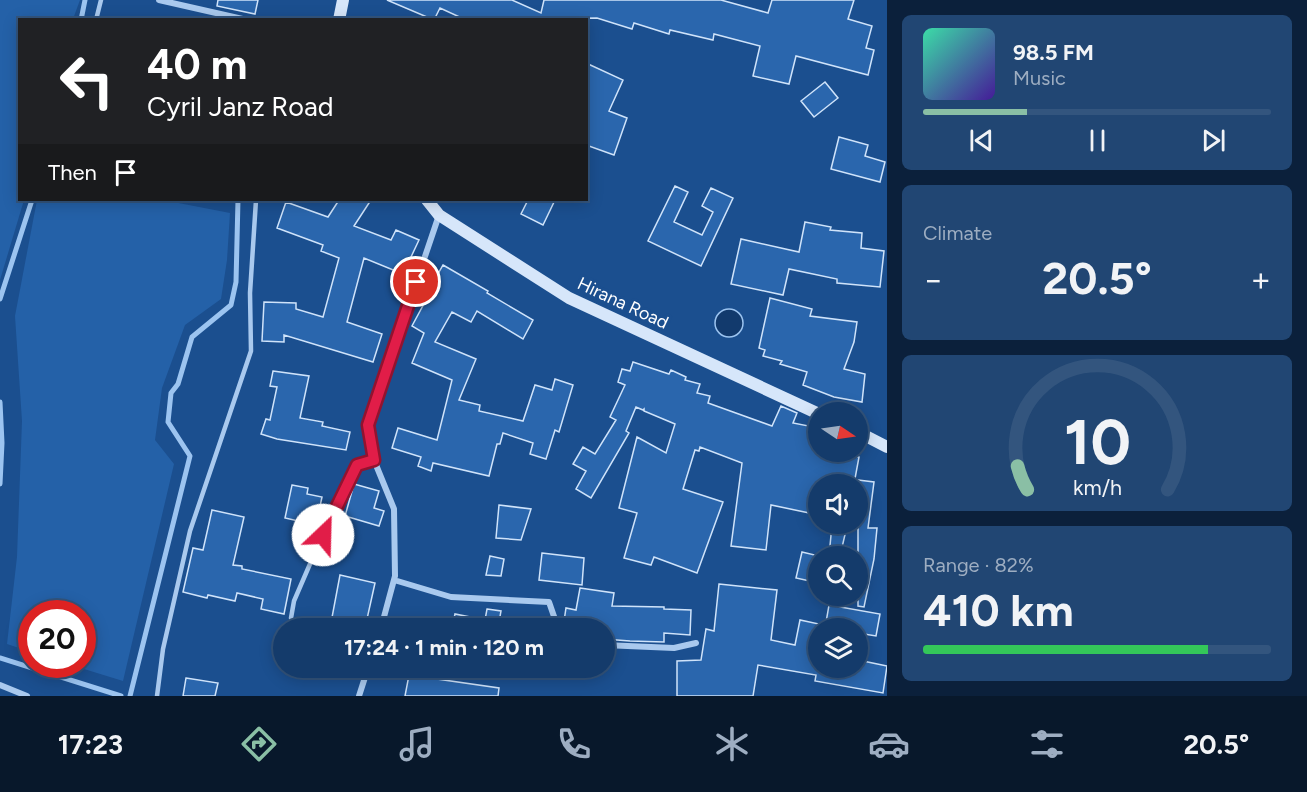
<!DOCTYPE html>
<html lang="en">
<head>
<meta charset="utf-8">
<style>
  body { margin:0; font-family:Figtree,sans-serif; background:#214673; color:#f1f3f6; height:100vh; display:flex; flex-direction:column; font-size:22px; white-space:nowrap }
  * { box-sizing:border-box; margin:0 }
  p { font-size:20px; color:#9dadc1 }
  .icon { flex:none; width:33px; height:33px; fill:none; stroke:currentColor; stroke-width:2; stroke-linecap:round; stroke-linejoin:round }
  .map { position:relative; flex:1; overflow:hidden }
  .drawer { display:flex; flex-direction:column; gap:15px; padding:15px; background:#0b203b; width:420px }
  .drawer>* { flex:none }
  .top-card { position:absolute; left:18px; top:18px; width:570px; height:183px; border-radius:0px; box-shadow:0 3px 15px #0003,0 0 0 2px #33557e; background:#202124; color:#fff; overflow:hidden }
  .needle { width:39px; rotate:103deg }
  .buttons { position:absolute; left:808px; top:402px; display:grid; gap:12px }
  .buttons a { display:grid; place-items:center; width:60px; height:60px; border-radius:50%; background:#143b6b; box-shadow:0 3px 15px #0003,0 0 0 2px #33557e; font-size:30px }
  .speed { position:absolute; left:18px; top:600px; display:flex; gap:12px; font-size:30px; font-weight:700; text-align:center }
  .speed>* { display:grid; place-content:center; width:78px; height:78px; border-radius:50%; background:#143b6b; box-shadow:0 3px 15px #0003,0 0 0 2px #33557e; line-height:1 }
  .speed .limit { border:9px solid #d22; background:#fff; color:#111 }
  .pin { position:absolute; display:grid; place-items:center; width:51px; height:51px; color:#fff; margin:-26px; border:3px solid #fff; border-radius:50%; box-shadow:0 2px 6px #0007 }
  .me { position:absolute; width:66px; margin:-33px; rotate:24deg; stroke-linejoin:round; filter:drop-shadow(0 0 4px #0008) }
  .turn { display:flex; align-items:center; gap:21px; height:126px; padding:0 30px; font-size:27px }
  .turn .icon { width:78px; height:78px; stroke-width:2.5 }
  .turn b { display:block; font-size:42px; line-height:51px }
  .then { display:flex; align-items:center; height:57px; padding:0 30px; background:#0003; gap:12px; font-size:22px }
  .big { font-size:45px; font-weight:700; line-height:1.1 }
  .drawer .tile { flex:1; display:flex; flex-direction:column; justify-content:center; gap:9px; min-width:0; padding:0 21px; border-radius:9px; background:#214673 }
  .drawer .dial { align-items:center; gap:0 }
  .dial svg { height:156px; overflow:visible; fill:none; stroke:#33557e; stroke-width:7; stroke-linecap:round; text-anchor:middle }
  .dial text { fill:#f1f3f6; stroke:none }
  .song { display:flex; align-items:center; gap:18px }
  .cover { width:72px; height:72px; border-radius:9px; background:linear-gradient(135deg,hsl(160 70% 55%),hsl(260 70% 35%)) }
  .played { height:6px; border-radius:3px; background:linear-gradient(90deg,#8abfa5 30%,#33557e 30%) }
  .keys { display:flex; justify-content:space-around; direction:ltr }
  .heat { display:flex; justify-content:space-between; align-items:center; font-size:33px; direction:ltr }
  .charge { height:9px; border-radius:4px; background:linear-gradient(90deg,#34c759 82%,#33557e 0) }
  .trip { position:absolute; left:273px; top:618px; width:342px; height:60px; border-radius:30px; background:#143b6b; box-shadow:0 3px 15px #0003,0 0 0 2px #33557e; font-weight:700; line-height:60px; text-align:center }
  .tabs { display:flex; height:96px; justify-content:space-around; align-items:center; background:#08182b; color:#9dadc1 }
  .tabs .icon { width:42px; height:42px }
  .tabs .active { color:#8abfa5 }
  .tabs b { font-size:27px; color:#f1f3f6 }
  main { display:flex; flex:1; min-height:0 }
  .map>svg:first-child { display:block }
  .green { fill:#2461a8 }
  .water { fill:#123a6d; stroke:#9cc4f0; stroke-width:1.5 }
  .lines { fill:none; stroke-linecap:round; stroke-linejoin:round }
  .stream { stroke:#9cc4f0; stroke-width:5 }
  .building { fill:#2a66ad; stroke:#cfe3fa; stroke-width:1.5 }
  .lane { stroke:#a9c9ee; stroke-width:4.5 }
  .street { stroke:#a9c9ee; stroke-width:6 }
  .secondary { stroke:#d6e6fa; stroke-width:12 }
  .route-casing { stroke:#92132f; stroke-width:15 }
  .route { stroke:#e11d48; stroke-width:10 }
  .labels { text-anchor:middle; stroke-width:6; stroke-linejoin:round; paint-order:stroke }
  .street-label { font-size:18px; fill:#fff; stroke:#1b4f8f }
</style>
</head>
<body>
<main>
<div class="map">
<svg width="887" height="696" viewBox="0 0 887 696">
  <rect width="100%" height="100%" fill="#1b4f8f"/>
  <path class="green" d="M0 0H80L73 19 20 20V200H24L0 280Z
    M37 200H163L230 213 227 260 221 299 185 325 162 388 155 440 174 464 123 681 71 665 82 664V614H32L31 652 7 644 17 557 22 421 15 316Z"/>
  <path class="water" d="M715 323a14 14 0 1 1 28 0a14 14 0 1 1-28 0Z"/>
  <g class="lines">
    <path class="stream" d="M81 20 85 0
      M0 299 32 200
      M0 402 2 443 0 484
      M0 658 121 696
      M130 696 190 456 168 422 171 393 178 384 192 337 231 305 236 282 238 200"/>
  </g>
  <path class="building" d="M218 0H258L255 14 217 6Z
    M387 0H512L541 13 544 0H721L768 13 772 0H854L848 19 872 26 866 48 874 50 868 75 796 56 789 84 753 76 760 46 714 34 713 40 670 30 669 34 634 23 632 29 597 18 466 20 440 8 434 20Z
    M586 63 623 80 609 111 627 118 614 155 586 145Z
    M825 82 838 98 814 117 801 101Z
    M839 137 868 145 865 156 885 162 880 182 831 169Z
    M675 186 688 192 674 222 702 235 713 212 702 206 711 188 733 198 701 266 648 241Z
    M339 200H371L354 226 391 240 396 230 419 240 403 274 364 258 347 322 382 334 373 362 284 335V342L262 341 264 302 296 303V309L323 317 339 258 321 251 323 245 277 228 286 202 328 217Z
    M528 200H555L543 225 521 214Z
    M805 222 831 227 830 230 862 233 861 248 884 251 880 287 837 283V279L789 269 783 295 731 284 741 239 799 252Z
    M443 265 488 291 487 293 533 320 523 339 477 311 471 322 452 312 435 342 476 359 459 400 480 405 479 411 523 421 535 385 552 390 555 379 573 385 559 432 555 430 546 459 530 454 533 443 503 433 500 444H497L489 476 433 463 431 471 418 466 421 457 392 448 398 428 437 440 452 380 412 363 424 333 412 326 427 298 425 297Z
    M770 298 812 309 810 316 857 322 854 342 844 369 865 374 862 402 834 397 803 385 807 372 780 364 782 361 763 356 765 350 759 348Z
    M633 362 669 374 671 370 686 377 685 380 700 384 697 393 710 396 708 403 772 426 781 406 797 413 793 423 819 428V452H831L859 457 854 484H819V515L771 505 766 550 731 546 742 463 700 447 699 451 695 450 683 489 723 502 697 573 654 557 651 565 624 558 637 513 619 508 637 437 666 453 675 424 644 411V409L643 410 636 407 626 431 629 433 591 498 576 489 586 471 573 464 583 447 595 454 616 420 610 417 625 385 618 382 622 369 630 371Z
    M273 371 309 376 300 418 323 422 322 426 350 432 346 450 277 439 261 434 266 419 270 420 277 387 270 386Z
    M858 480 874 482 868 528H877L874 559 864 607 858 606Z
    M354 484 379 491 374 508 384 511 379 526 345 516Z
    M292 485 308 488 307 494 322 497 316 525 285 518Z
    M499 505 531 509 521 540 496 538Z
    M212 510 244 517 233 565 242 566V569L291 579 284 614 261 609 263 599 237 593 235 601 208 595 207 598 183 592 193 548 203 550Z
    M832 525 847 526 840 556H829Z
    M802 552 819 556V583L796 578Z
    M542 553 584 558 582 585 539 580Z
    M490 556 504 559 501 576 486 575Z
    M340 575 375 583 365 628H330Z
    M719 584 777 590 771 640 795 645 800 620 819 624V668H858V660L887 666 883 693 815 681 816 675 758 665 753 696H677V661L701 660 706 629 714 631Z
    M580 588 614 593 612 606 664 607V609L691 610 690 635 664 633V642L630 641 604 639V628H563L566 608 576 610Z
    M829 605 880 614 876 636 858 633V628H825Z
    M487 609 501 611 498 628H452L455 614 485 620Z
    M409 675 499 688 498 696H405Z
    M186 678 218 683 215 696H183Z"/>
  <g class="lines">
    <path class="lane" d="M96 20 101 0
      M291 618 294 601 332 513 356 465 374 460
      M157 696 163 649 190 531 251 351 250 293 256 200"/>
    <path class="street" d="M159 0 247 20
      M394 580 451 597 549 602 558 628
      M381 628 395 576 394 509 374 460 368 425 439 215
      M604 645 674 648 696 643
      M0 685 27 696
      M359 696 368 668"/>
    <path class="secondary" d="M339 20 343 0
      M427 200 439 215 569 298 819 414
      M858 432 887 447"/>
  </g>
  <g class="lines">
    <g class="route-casing">
      <path id="route" d="M323 535 357 465 374 460 368 425 416 282"/>
    </g>
    <use href="#route" class="route"/>
  </g>
  <g class="labels">
    <g class="street-label">
      <text transform="translate(623 303) rotate(25)" y="6">Hirana Road</text>
    </g>
  </g>
</svg>
<div class="buttons">
<a><svg class="needle" viewBox="-14 -14 28 28"><path d="M0-13l5 13h-10z" fill="#e53935"/><path d="M0 13l5-13h-10z" fill="#9dadc1"/></svg></a>
<a><svg class="icon" aria-label="sound" viewBox="0 0 24 24"><path d="M4 9h4l5-4v14l-5-4H4zM17 9q2 3 0 6"/></svg></a>
<a><svg class="icon" aria-label="search" viewBox="0 0 24 24"><circle cx="10" cy="10" r="6"/><path d="M15 15l6 6"/></svg></a>
<a><svg class="icon" aria-label="layers" viewBox="0 0 24 24"><path d="M12 4l9 5-9 5-9-5zM3 14l9 5 9-5"/></svg></a>
</div>
<div class="speed"><div class="limit">20</div></div>
<div class="pin" style="left:416px;top:282px;background:#d93025"><svg class="icon" aria-label="arrive" viewBox="0 0 24 24"><path d="M6 21V4h12l-3 4 3 4H6"/></svg></div>
<svg class="me" style="left:323px;top:535px" viewBox="-20 -20 40 40"><circle r="19" fill="#fff"/><path d="M0-13L10 11 0 6-10 11z" fill="#e11d48"/></svg>
<div class="trip">17:24 · 1 min · 120 m</div>
<div class="top-card">
<div class="turn"><svg class="icon" aria-label="left" viewBox="0 0 24 24"><path d="M17 20v-9H6M10 6l-5 5 5 5"/></svg><div><b>40 m</b>Cyril Janz Road</div></div>
<div class="then">Then<svg class="icon" aria-label="arrive" viewBox="0 0 24 24"><path d="M6 21V4h12l-3 4 3 4H6"/></svg></div>
</div>
</div>
<section class="drawer">
<div class="tile">
<div class="song"><i class="cover"></i><div><b>98.5 FM</b><p>Music</p></div></div>
<div class="played"></div>
<div class="keys"><svg class="icon" aria-label="previous" viewBox="0 0 24 24"><path d="M18 5L8 12l10 7zM5 5v14"/></svg><svg class="icon" aria-label="pause" viewBox="0 0 24 24"><path d="M8 5v14M16 5v14"/></svg><svg class="icon" aria-label="next" viewBox="0 0 24 24"><path d="M6 5l10 7-10 7zM19 5v14"/></svg></div>
</div>
<div class="tile"><p>Climate</p>
<div class="heat"><a>−</a><b class="big">20.5°</b><a>+</a></div>
</div>
<div class="tile dial"><svg viewBox="0 0 100 80">
<path d="M14 69A42 42 0 1 1 86 69"/>
<path d="M14 69A42 42 0 0 1 9 57" stroke="#8abfa5"/>
<text x="50" y="56" font-size="32" font-weight="700">10</text>
<text x="50" y="72" font-size="11">km/h</text>
</svg></div>
<div class="tile"><p>Range · 82%</p><b class="big">410 km</b><div class="charge"></div></div>
</section>
</main>
<nav class="tabs">
<b>17:23</b>
<svg class="icon active" aria-label="directions" viewBox="0 0 24 24"><path d="M12 3l9 9-9 9-9-9zM9 14v-3h6M13 9l2 2-2 2"/></svg>
<svg class="icon" aria-label="music" viewBox="0 0 24 24"><path d="M9 18V5l10-2v13"/><circle cx="6" cy="18" r="3"/><circle cx="16" cy="16" r="3"/></svg>
<svg class="icon" aria-label="phone" viewBox="0 0 24 24"><path d="M5 4h4l2 5-3 2q2 4 5 5l2-3 5 2v4C11 20 4 13 5 4z"/></svg>
<svg class="icon" aria-label="climate" viewBox="0 0 24 24"><path d="M12 3v18M4 7l16 10M4 17L20 7"/></svg>
<svg class="icon" aria-label="car" viewBox="0 0 24 24"><path d="M5 17H2v-5l4-1 3-4h7l3 4 3 1v5h-3M9 17h6M6 11h13"/><circle cx="7" cy="17" r="2"/><circle cx="17" cy="17" r="2"/></svg>
<svg class="icon" aria-label="filters" viewBox="0 0 24 24"><path d="M4 7h16M4 17h16"/><circle cx="9" cy="7" r="2"/><circle cx="15" cy="17" r="2"/></svg>
<b>20.5°</b>
</nav>
</body>
</html>
